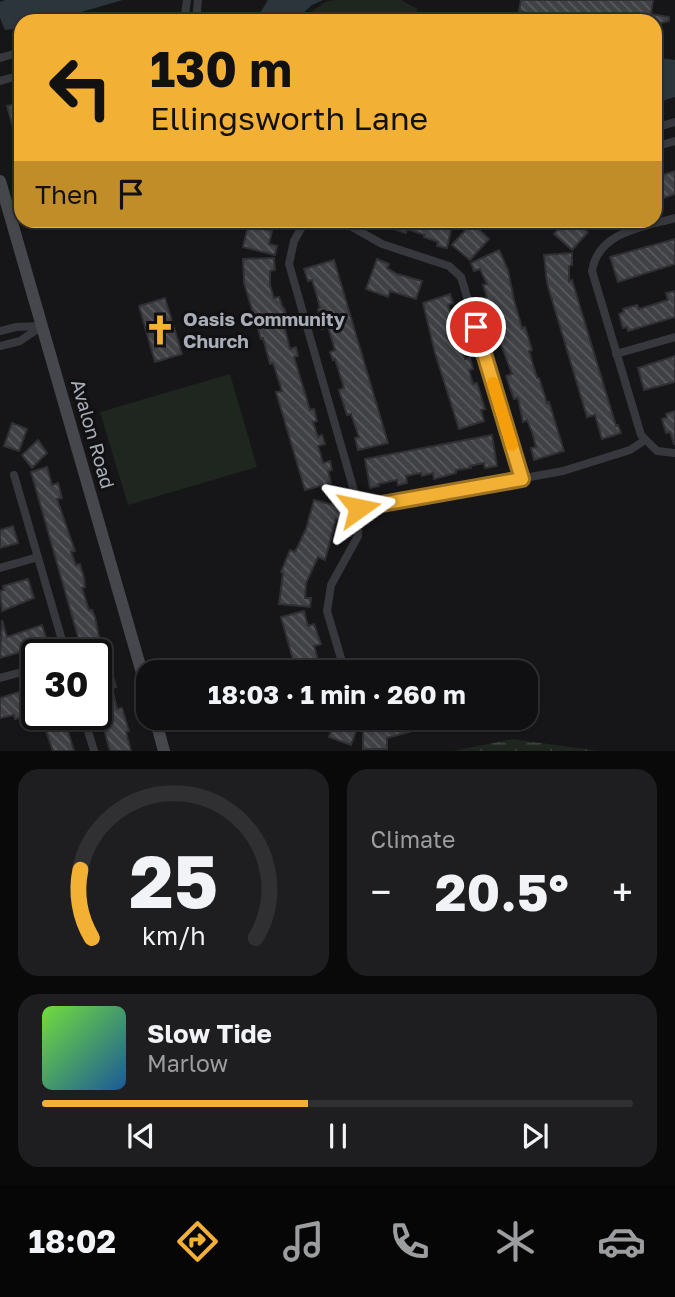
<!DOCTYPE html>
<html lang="en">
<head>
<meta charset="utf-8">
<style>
  body { margin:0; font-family:"Golos Text",sans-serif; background:#1e1e20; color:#f1f3f6; height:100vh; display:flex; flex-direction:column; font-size:26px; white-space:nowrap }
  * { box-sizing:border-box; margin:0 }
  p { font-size:23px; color:#9c9d9f }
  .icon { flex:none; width:38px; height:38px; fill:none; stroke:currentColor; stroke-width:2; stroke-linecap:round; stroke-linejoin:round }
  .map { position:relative; height:751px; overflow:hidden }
  .details { display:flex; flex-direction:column; gap:18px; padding:18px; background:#09090a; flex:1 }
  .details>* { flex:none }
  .banner { position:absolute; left:14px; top:14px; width:648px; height:214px; border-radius:21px; box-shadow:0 2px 5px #0004,0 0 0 2px #303032; background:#f2b134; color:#111; overflow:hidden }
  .speed { position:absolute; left:21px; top:639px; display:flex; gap:14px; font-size:35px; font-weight:700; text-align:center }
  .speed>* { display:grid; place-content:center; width:91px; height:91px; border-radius:50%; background:#101012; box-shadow:0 2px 5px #0004,0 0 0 2px #303032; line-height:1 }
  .speed .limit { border:4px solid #111; border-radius:10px; background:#fff; color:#111 }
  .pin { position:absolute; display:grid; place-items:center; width:60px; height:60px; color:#fff; margin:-30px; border:4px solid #fff; border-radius:50%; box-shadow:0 2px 7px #0007 }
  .me { position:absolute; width:77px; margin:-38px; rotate:78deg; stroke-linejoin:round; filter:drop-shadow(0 0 5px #0008) }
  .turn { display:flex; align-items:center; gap:24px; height:147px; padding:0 21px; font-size:32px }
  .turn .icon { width:91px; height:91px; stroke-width:2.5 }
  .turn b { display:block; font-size:49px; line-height:60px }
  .then { display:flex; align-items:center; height:66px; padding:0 21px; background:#0003; gap:14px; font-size:26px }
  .big { font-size:52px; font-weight:700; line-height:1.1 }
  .details .widget { flex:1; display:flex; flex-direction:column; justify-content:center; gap:10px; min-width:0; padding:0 24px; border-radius:21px; background:#1e1e20 }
  .details .dial { align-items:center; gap:0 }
  .dial svg { height:182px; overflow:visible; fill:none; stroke:#303032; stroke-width:7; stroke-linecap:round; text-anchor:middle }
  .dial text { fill:#f1f3f6; stroke:none }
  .song { display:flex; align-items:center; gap:21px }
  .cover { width:84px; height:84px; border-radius:10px; background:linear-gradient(135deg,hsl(100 70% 55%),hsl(210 70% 35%)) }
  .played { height:7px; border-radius:4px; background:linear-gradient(90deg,#f2b134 45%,#303032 45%) }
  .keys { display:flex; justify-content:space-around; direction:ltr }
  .heat { display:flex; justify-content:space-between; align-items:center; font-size:38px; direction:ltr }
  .details .tiles { flex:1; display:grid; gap:18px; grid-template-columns:1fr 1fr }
  .widget:last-child { grid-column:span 2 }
  .trip { position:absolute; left:136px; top:660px; width:402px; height:70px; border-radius:21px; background:#101012; box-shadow:0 2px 5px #0004,0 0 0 2px #303032; font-weight:700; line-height:70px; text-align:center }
  .menu { display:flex; height:112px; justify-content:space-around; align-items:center; background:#060607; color:#9c9d9f }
  .menu .icon { width:49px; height:49px }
  .menu .current { color:#f2b134 }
  .menu b { font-size:32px; color:#f1f3f6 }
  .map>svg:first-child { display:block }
  .wetland { fill:url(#wetland-marsh) }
  .garden { fill:#1e261f }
  .water { fill:#2c353c }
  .building { fill:url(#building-back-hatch); stroke:#303034; stroke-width:2 }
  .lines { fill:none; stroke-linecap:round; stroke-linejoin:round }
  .minor { stroke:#37383d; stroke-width:8 }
  .secondary { stroke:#45474d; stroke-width:12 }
  .route-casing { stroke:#9d7322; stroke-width:18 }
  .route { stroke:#f2b134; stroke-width:12 }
  .slow { stroke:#f59e0b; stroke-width:12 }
  .labels { text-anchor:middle; stroke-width:6; stroke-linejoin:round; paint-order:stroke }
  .poi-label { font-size:19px; font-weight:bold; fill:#a8adb8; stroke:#111113; text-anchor:start }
  .street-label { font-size:19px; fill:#a8adb8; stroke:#111113 }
</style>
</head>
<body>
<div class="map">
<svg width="675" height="751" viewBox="0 0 675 751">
  <defs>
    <pattern id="wetland-marsh" width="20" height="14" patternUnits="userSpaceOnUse" patternTransform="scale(1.75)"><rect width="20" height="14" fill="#1e261f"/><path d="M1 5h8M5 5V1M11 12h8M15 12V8" fill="none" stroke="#3c433d"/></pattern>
    <pattern id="building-back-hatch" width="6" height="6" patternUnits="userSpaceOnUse" patternTransform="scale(1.75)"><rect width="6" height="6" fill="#404145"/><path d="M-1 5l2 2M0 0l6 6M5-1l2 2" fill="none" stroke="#595a5e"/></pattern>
  </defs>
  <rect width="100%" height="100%" fill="#161618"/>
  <path class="wetland" d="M512 739 599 751H453Z"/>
  <path class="garden" d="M334 0H401L418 9 410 21H299L325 2Z
    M230 374 257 467 128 505 100 412Z"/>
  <path class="water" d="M5 0H123L49 21H21V28L5 30 0 18V2Z
    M268 0H323L312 5 294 21H255Z
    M654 57 675 60V97L655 103Z"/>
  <path class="building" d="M521 0H653L651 14 669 17V21L661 23 658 41H654V21H549L532 18 533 14 519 11Z
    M21 103V129L14 131 7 106Z
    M675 171V194L661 199 662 202 654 204V184L661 183 659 176Z
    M384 220H453L447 248 437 246 438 242 424 237 425 235 407 229 406 233 394 229 395 226Z
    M565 220H574L588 232 572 250 554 234Z
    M472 223 489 239 470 260 452 245Z
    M248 226 272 231 269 244 277 246 275 255 243 247Z
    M675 239V264L618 282 610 257Z
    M499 250 508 270 514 300 522 328 525 327 532 350 529 351 537 378H539L547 403 549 402 564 451 534 460 531 448 536 447 532 432 527 420 523 422 518 398 514 399 506 376 512 374 501 344 499 345 496 336 499 335 494 319 489 320 483 298 487 297 483 285 487 284 480 269 474 271 471 263Z
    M572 253V265L569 266V281L572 280 616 426 618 425 621 433 602 439 595 415 587 417 547 283 544 255Z
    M274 258 275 270 270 271V285L274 298 279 297 283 308H284L288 320 283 321 290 349 296 347 298 356 294 357 310 410 314 409 317 421 313 422 318 437 322 435 325 444 318 446 323 463 330 461 332 470 328 471 331 483 305 490 276 392 282 391 273 363 270 364 263 338 261 339 244 283 243 259Z
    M377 259 389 264 387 268 397 274 422 281 416 299 390 291 388 297 366 289Z
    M334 260 388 443 358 450 355 438 359 437 351 414 347 415 339 390 344 388 335 359 333 360 330 352 335 350 328 327 322 329 318 309 320 308 316 293 312 280 308 281 304 269Z
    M675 291V317L628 331 627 327 623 328 619 314 624 312 623 309 637 305 639 309 668 300 666 293Z
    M450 294 453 303 448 305 465 359 470 358 473 369 469 370 473 384 477 383 485 409 481 410 484 421 459 429 435 353 423 303Z
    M165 298 182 354 155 362 139 306Z
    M675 356V382L644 390 638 368Z
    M675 411V444H674L670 432 666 433 662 419 667 417 666 414Z
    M12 423 27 429 19 451 4 446Z
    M492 435 497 466 485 468 484 463 470 466 471 468 456 470V473L434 479 433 473 422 476 421 473 406 476 407 483 398 485 397 480 378 484 379 486 370 488 365 459Z
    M38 440 47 453 32 468 22 455Z
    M47 467 52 485 58 483 62 498 57 499 75 551 71 552 76 565 80 564 84 578 85 587 82 588 89 610H92L95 617 102 652 109 673 112 672 116 687 112 688 117 709 122 708 129 731 126 732 131 751H111L109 748 96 697 98 695 96 654H87L85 650 82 651 31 472Z
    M314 500 345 508 341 521 336 519 325 560 318 557 306 583 305 598H311L310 607 279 604 283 573 281 572 290 550 295 552 306 529Z
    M13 526 18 543 0 548V530Z
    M28 579 34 598 2 611 0 591 4 590 3 586Z
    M304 611 308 626 314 624 321 644 314 646 319 663 322 662 325 671 297 672 295 667 281 617Z
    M2 620 7 637 42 625 48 644 0 658Z
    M34 687 37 689V707L27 709 28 712 22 714V717L15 719 14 715 0 718V698Z
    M64 718 74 751H53L44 725Z
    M336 718H353L360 720 351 745 329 737Z
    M363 718H376V723H391L390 718 456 719 387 738V749H363Z"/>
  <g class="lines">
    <path class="minor" d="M184 21 187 0
      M196 21 198 0
      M0 58 21 52
      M0 81 21 75
      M654 128 675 122
      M654 147 675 141
      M675 218C643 227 598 232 592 271L641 435 657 451 675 453
      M306 220 294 241 289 264 359 508 358 536 331 585 327 611 345 672
      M340 220 382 244 449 266 461 277 522 479
      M0 331 16 327 39 326
      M0 346 20 341 42 326
      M616 354 675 337
      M14 475 66 654
      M359 508 563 471 630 450 645 440
      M0 568 38 557
      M431 672 439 662
      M0 678 37 668
      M83 714 94 751"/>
    <path class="secondary" d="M0 181 149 697
      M155 718 164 751"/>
  </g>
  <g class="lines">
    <g class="route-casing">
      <path id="route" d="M359 508 522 479 476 327"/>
    </g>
    <use href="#route" class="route"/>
    <path class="slow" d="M493 383 512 445"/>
  </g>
  <defs>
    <g id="church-bare" transform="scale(2.415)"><path d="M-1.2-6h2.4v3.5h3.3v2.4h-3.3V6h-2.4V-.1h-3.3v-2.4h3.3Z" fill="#f2b134" stroke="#111113" stroke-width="2.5" paint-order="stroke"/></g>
  </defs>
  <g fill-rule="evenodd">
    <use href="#church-bare" x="160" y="330"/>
  </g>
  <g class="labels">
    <g class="poi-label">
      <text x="183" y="326">Oasis Community<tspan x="183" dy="22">Church</tspan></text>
    </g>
    <g class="street-label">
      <text transform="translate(93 434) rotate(74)" y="7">Avalon Road</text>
    </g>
  </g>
</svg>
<div class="speed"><div class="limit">30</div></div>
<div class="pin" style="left:476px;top:327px;background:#d93025"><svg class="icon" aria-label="arrive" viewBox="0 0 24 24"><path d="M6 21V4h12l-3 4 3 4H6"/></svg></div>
<svg class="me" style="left:359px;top:508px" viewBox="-20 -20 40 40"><path d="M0-17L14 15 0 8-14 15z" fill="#f2b134" stroke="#fff" stroke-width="4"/></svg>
<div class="trip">18:03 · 1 min · 260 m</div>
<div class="banner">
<div class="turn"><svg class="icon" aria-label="left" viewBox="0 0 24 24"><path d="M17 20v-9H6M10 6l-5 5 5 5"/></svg><div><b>130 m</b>Ellingsworth Lane</div></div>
<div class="then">Then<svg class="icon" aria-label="arrive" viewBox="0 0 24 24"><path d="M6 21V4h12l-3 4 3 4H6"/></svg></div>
</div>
</div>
<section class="details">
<div class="tiles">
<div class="widget dial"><svg viewBox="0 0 100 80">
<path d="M14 69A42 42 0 1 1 86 69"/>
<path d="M14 69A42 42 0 0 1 9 39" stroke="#f2b134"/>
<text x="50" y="56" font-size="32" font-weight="700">25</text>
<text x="50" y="72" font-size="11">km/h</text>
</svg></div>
<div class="widget"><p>Climate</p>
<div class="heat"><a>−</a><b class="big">20.5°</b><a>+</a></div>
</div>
<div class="widget">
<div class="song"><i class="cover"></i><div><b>Slow Tide</b><p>Marlow</p></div></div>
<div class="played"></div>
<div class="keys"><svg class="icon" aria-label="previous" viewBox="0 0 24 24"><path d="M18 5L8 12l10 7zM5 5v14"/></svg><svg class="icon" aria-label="pause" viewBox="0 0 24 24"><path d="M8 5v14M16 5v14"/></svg><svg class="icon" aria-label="next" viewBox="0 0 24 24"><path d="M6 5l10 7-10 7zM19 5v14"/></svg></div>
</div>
</div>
</section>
<nav class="menu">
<b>18:02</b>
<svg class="icon current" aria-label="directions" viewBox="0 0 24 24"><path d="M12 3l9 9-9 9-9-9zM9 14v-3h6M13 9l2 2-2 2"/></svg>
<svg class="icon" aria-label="music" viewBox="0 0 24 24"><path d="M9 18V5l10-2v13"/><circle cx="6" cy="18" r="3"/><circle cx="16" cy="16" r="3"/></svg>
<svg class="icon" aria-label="phone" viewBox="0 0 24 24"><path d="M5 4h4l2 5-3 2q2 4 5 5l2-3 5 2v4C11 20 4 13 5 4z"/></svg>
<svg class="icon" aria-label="climate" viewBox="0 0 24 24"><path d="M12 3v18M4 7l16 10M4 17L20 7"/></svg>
<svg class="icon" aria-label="car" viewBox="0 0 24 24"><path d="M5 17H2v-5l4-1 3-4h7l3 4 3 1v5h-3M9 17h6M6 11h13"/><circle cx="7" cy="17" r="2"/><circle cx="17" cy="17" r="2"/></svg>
</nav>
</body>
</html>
